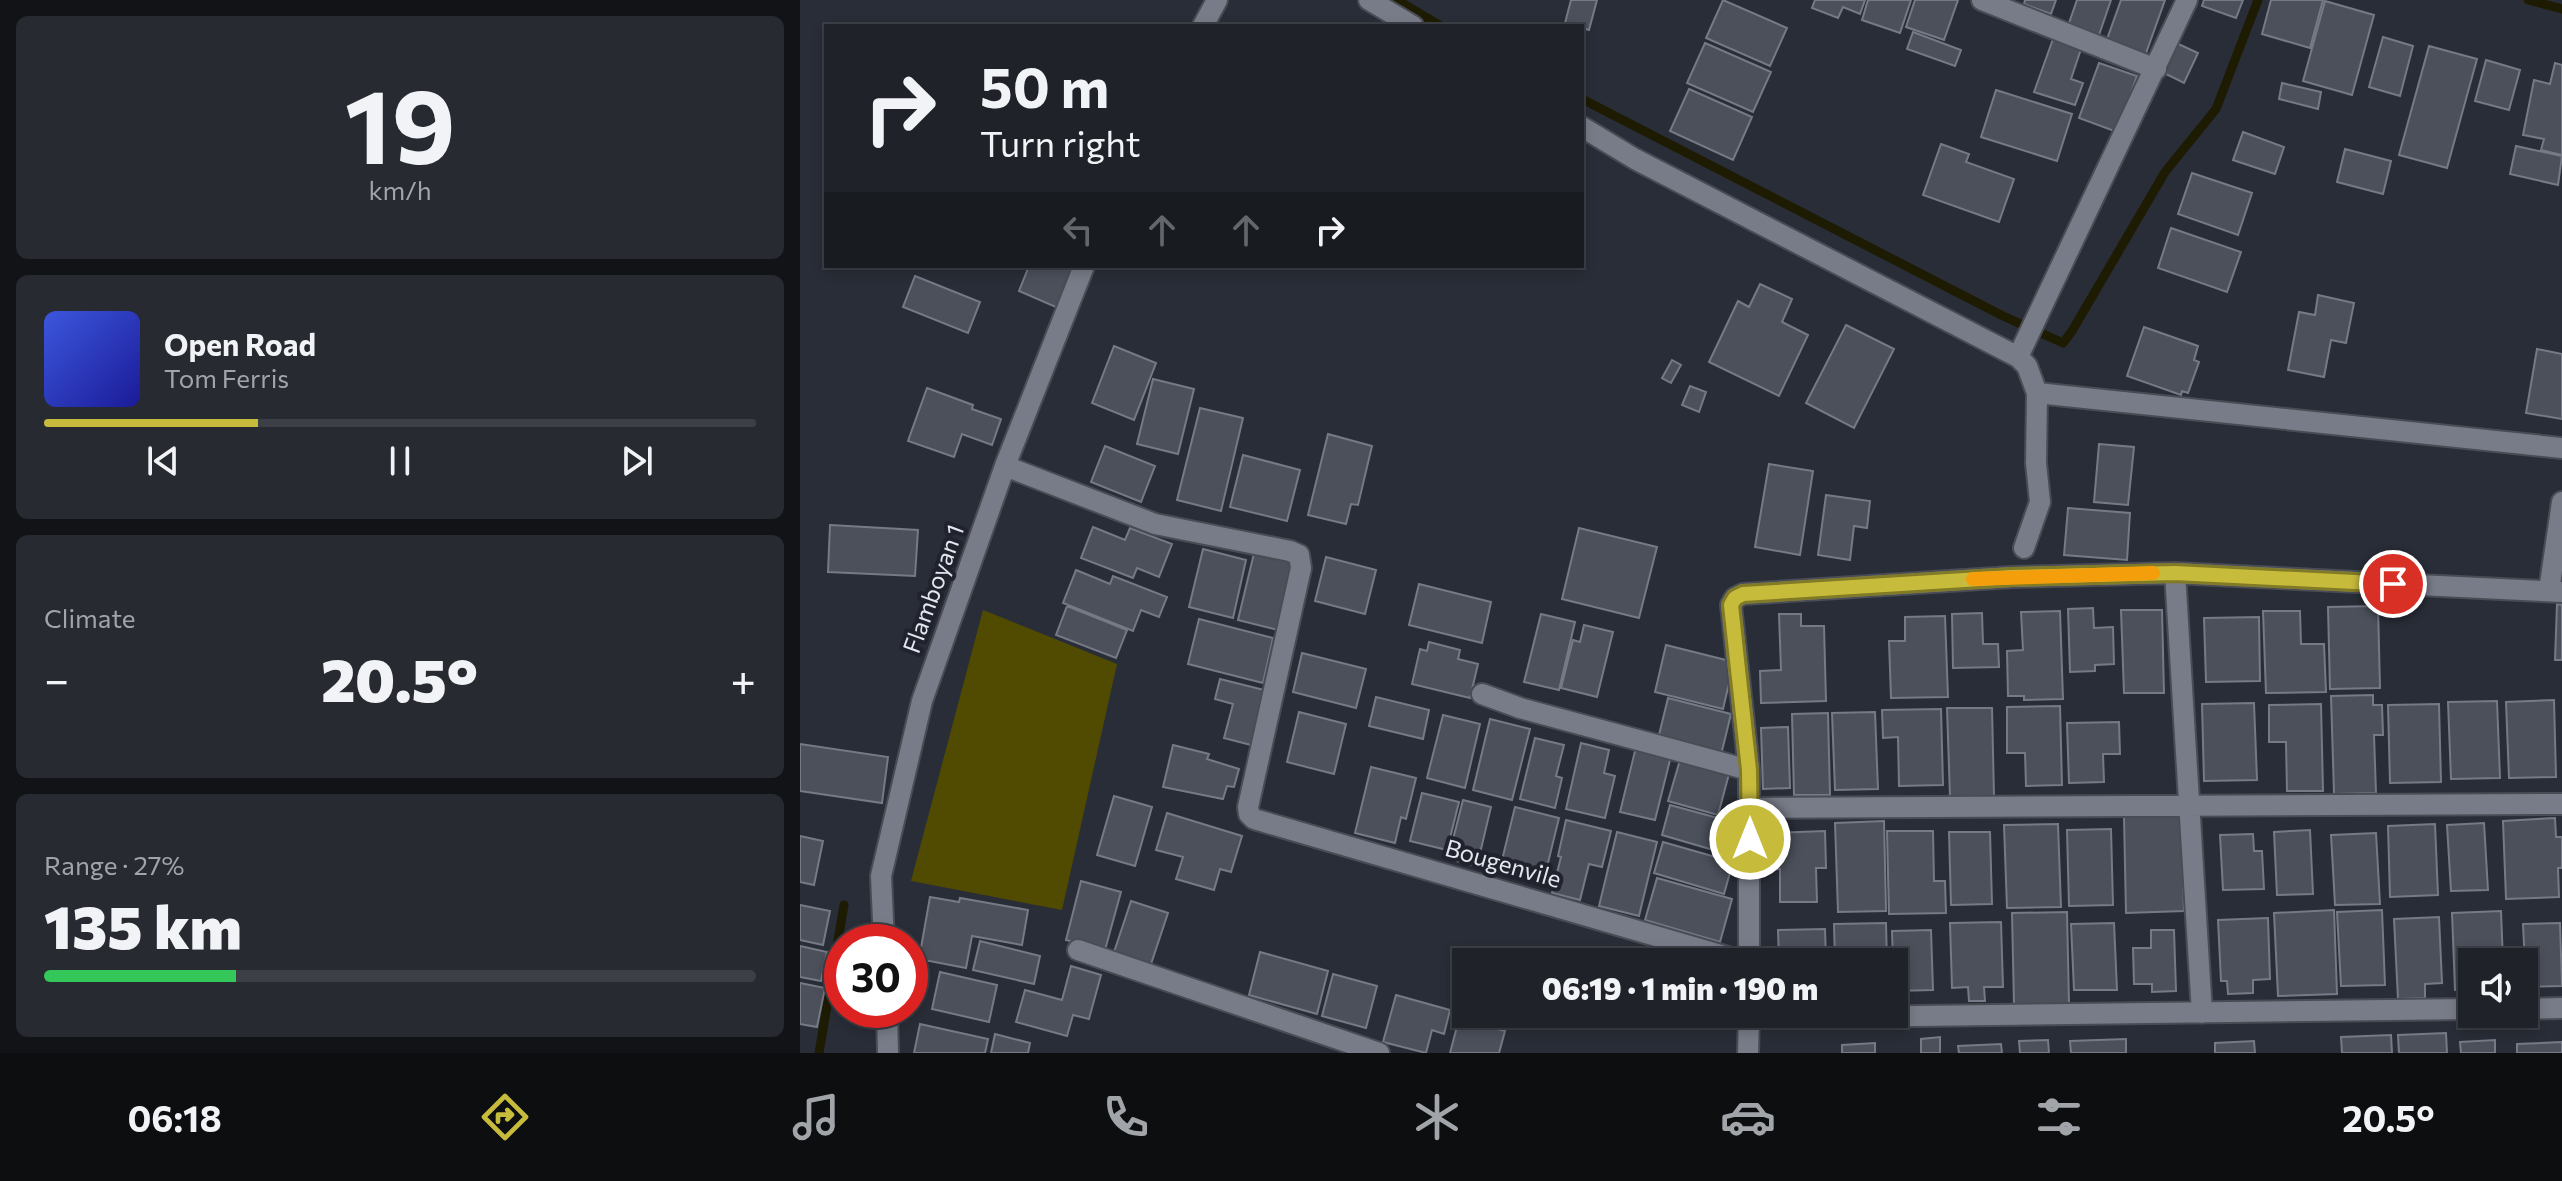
<!DOCTYPE html>
<html lang="en">
<head>
<meta charset="utf-8">
<style>
  body { margin:0; font-family:Commissioner,sans-serif; background:#272a31; color:#f1f3f6; height:100vh; display:flex; flex-direction:column; font-size:30px; white-space:nowrap }
  * { box-sizing:border-box; margin:0 }
  p { font-size:26px; color:#a1a4a8 }
  .icon { flex:none; width:44px; height:44px; fill:none; stroke:currentColor; stroke-width:2; stroke-linecap:round; stroke-linejoin:round }
  .map { position:relative; flex:1; overflow:hidden }
  .drawer { display:flex; flex-direction:column; gap:16px; padding:16px; background:#111317; width:800px }
  .drawer>* { flex:none }
  .banner { position:absolute; left:24px; top:24px; width:760px; height:244px; border-radius:0px; box-shadow:0 4px 12px #0003,0 0 0 2px #3c3f46; background:#1f2229; color:#f1f3f6; overflow:hidden }
  .buttons { position:absolute; left:1658px; top:948px; display:grid; gap:16px }
  .buttons a { display:grid; place-items:center; width:80px; height:80px; border-radius:0px; background:#1f2229; box-shadow:0 4px 12px #0003,0 0 0 2px #3c3f46; font-size:40px }
  .speed { position:absolute; left:24px; top:924px; display:flex; gap:16px; font-size:40px; font-weight:700; text-align:center }
  .speed>* { display:grid; place-content:center; width:104px; height:104px; border-radius:50%; background:#1f2229; box-shadow:0 4px 12px #0003,0 0 0 2px #3c3f46; line-height:1 }
  .speed .limit { border:12px solid #d22; background:#fff; color:#111 }
  .pin { position:absolute; display:grid; place-items:center; width:68px; height:68px; color:#fff; margin:-34px; border:4px solid #fff; border-radius:50%; box-shadow:0 2px 8px #0007 }
  .me { position:absolute; width:88px; margin:-44px; rotate:0deg; stroke-linejoin:round; filter:drop-shadow(0 0 6px #0008) }
  .turn { display:flex; align-items:center; gap:28px; height:168px; padding:0 24px; font-size:36px }
  .turn .icon { width:104px; height:104px; stroke-width:2.5 }
  .turn b { display:block; font-size:56px; line-height:68px }
  .lanes { display:flex; align-items:center; height:76px; padding:0 24px; background:#0003; justify-content:center; gap:40px; direction:ltr }
  .lanes .off { opacity:.35 }
  .big { font-size:60px; font-weight:800; line-height:1.1 }
  .drawer .card { flex:1; display:flex; flex-direction:column; justify-content:center; gap:12px; min-width:0; padding:0 28px; border-radius:12px; background:#272a31 }
  .drawer .dial { align-items:center; gap:0 }
  .dial b { font-size:104px; line-height:1 }
  .song { display:flex; align-items:center; gap:24px }
  .cover { width:96px; height:96px; border-radius:12px; background:linear-gradient(135deg,hsl(230 70% 55%),hsl(240 70% 35%)) }
  .played { height:8px; border-radius:4px; background:linear-gradient(90deg,#c7bb3b 30%,#3c3f46 30%) }
  .keys { display:flex; justify-content:space-around; direction:ltr }
  .heat { display:flex; justify-content:space-between; align-items:center; font-size:44px; direction:ltr }
  .charge { height:12px; border-radius:6px; background:linear-gradient(90deg,#34c759 27%,#3c3f46 0) }
  .trip { position:absolute; left:652px; top:948px; width:456px; height:80px; border-radius:0px; background:#1f2229; box-shadow:0 4px 12px #0003,0 0 0 2px #3c3f46; font-weight:800; line-height:80px; text-align:center }
  .dock { display:flex; height:128px; justify-content:space-around; align-items:center; background:#0c0e10; color:#a1a4a8 }
  .dock .icon { width:56px; height:56px }
  .dock .current { color:#c7bb3b }
  .dock b { font-size:36px; color:#f1f3f6 }
  main { display:flex; flex:1; min-height:0 }
  .map>svg:first-child { display:block }
  .green { fill:#514b02 }
  .lines { fill:none; stroke-linecap:round; stroke-linejoin:round }
  .stream { stroke:#1d1b02; stroke-width:9 }
  .building { fill:#4b505b; stroke:#757a86; stroke-width:2 }
  .street-casing { stroke:#494c54; stroke-width:24 }
  .street { stroke:#777c88; stroke-width:20 }
  .route-casing { stroke:#817a26; stroke-width:20 }
  .route { stroke:#c7bb3b; stroke-width:14 }
  .slow { stroke:#f59e0b; stroke-width:14 }
  .labels { text-anchor:middle; stroke-width:8; stroke-linejoin:round; paint-order:stroke }
  .street-label { font-size:24px; fill:#e4e7ed; stroke:#20232d }
</style>
</head>
<body>
<main>
<section class="drawer">
<div class="card dial"><b>19</b><p>km/h</p></div>
<div class="card">
<div class="song"><i class="cover"></i><div><b>Open Road</b><p>Tom Ferris</p></div></div>
<div class="played"></div>
<div class="keys"><svg class="icon" aria-label="previous" viewBox="0 0 24 24"><path d="M18 5L8 12l10 7zM5 5v14"/></svg><svg class="icon" aria-label="pause" viewBox="0 0 24 24"><path d="M8 5v14M16 5v14"/></svg><svg class="icon" aria-label="next" viewBox="0 0 24 24"><path d="M6 5l10 7-10 7zM19 5v14"/></svg></div>
</div>
<div class="card"><p>Climate</p>
<div class="heat"><a>−</a><b class="big">20.5°</b><a>+</a></div>
</div>
<div class="card"><p>Range · 27%</p><b class="big">135 km</b><div class="charge"></div></div>
</section>
<div class="map">
<svg width="1762" height="1053" viewBox="0 0 1762 1053">
  <rect width="100%" height="100%" fill="#292d37"/>
  <path class="green" d="M183 610 317 664 262 910 111 881Z"/>
  <g class="lines">
    <path class="stream" d="M597 0 641 26
      M1728 0 1762 9
      M782 99 1203 316 1263 343 1272 331 1365 172 1416 109 1458 0
      M19 1053 44 905"/>
  </g>
  <path class="building" d="M771 0H797L789 30 765 23Z
    M923 0 987 28 970 66 906 38Z
    M1015 0H1065L1060 14 1043 7 1038 18 1012 8Z
    M1068 0H1111L1100 33 1062 20Z
    M1115 0H1158L1144 40 1106 27Z
    M1225 0H1256L1251 14 1224 4Z
    M1277 0H1311L1299 35 1269 23Z
    M1321 0H1365L1345 56 1306 42Z
    M1404 0H1443L1436 18 1402 6Z
    M1471 0H1523L1510 48 1462 34Z
    M1525 1 1574 15 1552 95 1503 81Z
    M1113 32 1161 50 1155 66 1107 49Z
    M1583 37 1613 46 1600 96 1569 87Z
    M1253 39 1281 49 1271 79 1283 83 1275 105 1234 92Z
    M1374 42 1398 53 1384 83 1360 71Z
    M905 43 971 72 953 112 887 83Z
    M1629 46 1677 59 1647 168 1599 155Z
    M1686 60 1720 70 1709 110 1675 101Z
    M1299 63 1337 76 1317 132 1279 118Z
    M1755 63 1762 65V155L1741 150 1744 139 1723 135 1734 80 1750 84Z
    M1482 83 1521 92 1518 109 1479 99Z
    M889 89 952 117 933 160 870 131Z
    M1196 90 1272 114 1257 161 1181 137Z
    M1443 132 1484 147 1475 174 1433 160Z
    M1141 144 1169 154 1166 162 1214 179 1199 222 1123 195Z
    M1716 146 1762 156 1758 185 1710 174Z
    M1545 149 1591 161 1583 194 1537 182Z
    M1392 173 1452 193 1438 235 1378 214Z
    M1371 228 1441 252 1427 292 1358 268Z
    M229 266H262L273 271 258 308 219 291Z
    M115 276 180 302 168 333 103 307Z
    M960 284 992 299 982 322 1008 335 979 396 909 362 938 301 949 307Z
    M1518 295 1554 303 1546 343 1531 340 1524 377 1488 370 1499 312 1515 315Z
    M1046 325 1094 349 1054 428 1006 403Z
    M1344 327 1398 346 1394 360 1399 362 1388 393 1382 391 1381 395 1327 376Z
    M314 346 356 363 334 420 292 403Z
    M1737 349 1762 354V419L1726 413Z
    M872 360 881 365 871 383 862 378Z
    M353 379 394 389 378 454 337 444Z
    M890 386 906 392 899 412 882 405Z
    M127 388 173 405 172 409 201 419 192 445 162 434 154 457 108 441Z
    M400 408 443 418 421 511 377 500Z
    M528 434 572 446 558 505 551 504 546 524 508 515Z
    M1299 444 1334 447 1328 505 1294 502Z
    M305 446 355 466 341 502 291 482Z
    M443 455 500 470 487 521 430 507Z
    M969 464 1013 471 1000 555 955 547Z
    M1026 495 1070 501 1067 528 1054 526 1050 560 1018 555Z
    M1268 508 1330 513 1327 560 1264 555Z
    M30 525 118 530 115 576 28 572Z
    M293 527 325 540 330 528 372 544 359 577 337 568 333 578 281 558Z
    M779 528 857 547 839 618 762 599Z
    M403 549 446 560 433 618 389 607Z
    M455 549 499 560 482 631 438 620Z
    M526 557 576 570 565 614 515 601Z
    M276 570 310 584 313 576 367 597 359 617 341 610 333 631 263 603Z
    M619 584 691 602 682 643 609 625Z
    M1757 604 1762 605V660H1755Z
    M267 606 327 630 316 658 256 635Z
    M1578 606 1580 688 1530 689 1528 607Z
    M1293 608 1294 628 1313 627 1314 664 1295 665V671L1270 672 1268 609Z
    M1321 610H1362L1364 693H1324Z
    M1260 611 1263 699 1224 700V696H1208L1207 651 1223 650 1221 612Z
    M1463 611H1500L1501 644H1524L1526 692 1466 693Z
    M1182 613 1183 644H1198L1199 667 1153 668 1152 614Z
    M741 614 775 622 759 690 724 682Z
    M979 614H1001V626H1024L1026 701 961 703 960 671 981 670Z
    M1145 616 1148 697 1091 698 1089 641H1105V617Z
    M1459 617 1460 681 1406 682 1404 618Z
    M399 619 473 638 463 683 388 664Z
    M784 625 813 632 797 697 761 688 773 640 780 642Z
    M629 642 660 650 658 659 678 664 670 698 612 684 620 649 627 651Z
    M866 645 934 662 923 709 855 692Z
    M502 653 566 669 556 708 493 692Z
    M420 679 464 690 451 745 424 738 433 704 415 699Z
    M1573 695V705H1582L1583 735H1574L1576 793 1534 794 1531 696Z
    M576 697 629 710 623 739 569 726Z
    M868 698 931 714 921 755 858 739Z
    M1754 700 1756 777 1709 778 1706 702Z
    M1697 701 1700 778 1651 779 1648 702Z
    M1454 703 1457 780 1404 781 1402 704Z
    M1521 704 1523 791H1487L1486 742H1469V705Z
    M1639 704 1641 782 1590 783 1588 705Z
    M1260 706 1262 785 1226 786 1225 753H1207V707Z
    M1147 708H1192L1194 796 1150 797Z
    M1141 709 1143 785 1099 786 1098 737 1083 738 1082 710Z
    M499 712 546 724 534 774 487 762Z
    M1075 712 1078 789 1035 790 1032 713Z
    M1028 713 1030 795H994L992 714Z
    M643 715 680 724 665 788 627 778Z
    M690 719 730 729 712 800 673 790Z
    M1319 722 1320 754H1303L1304 782 1269 783 1267 723Z
    M988 727 990 788 963 789 961 728Z
    M735 738 764 745 756 776 762 778 755 808 720 799Z
    M781 743 809 750 804 773 815 776 805 818 766 809Z
    M0 744 88 757 82 803 0 791Z
    M373 745 409 754 407 759 439 769 434 787 427 786 423 799 363 787Z
    M836 747 871 756 855 820 820 812Z
    M880 760 929 774 918 815 868 801Z
    M571 767 616 778 606 819 601 817 595 843 555 833Z
    M622 793 659 802 647 850 610 841Z
    M314 796 352 807 335 866 297 855Z
    M663 800 691 807 677 866 648 859Z
    M870 805 929 821 920 852 862 835Z
    M715 807 759 818 745 875 701 864Z
    M367 813 442 836 431 872 420 869 414 890 376 879 383 857 356 850Z
    M1381 816 1384 911 1326 913 1324 817Z
    M1755 818 1756 837H1762V868H1758L1759 897 1706 899 1703 821Z
    M766 820 811 831 802 867 789 864 780 900 752 893 761 857 758 856Z
    M1084 821 1086 911 1038 912 1035 823Z
    M1684 823 1688 890 1651 891 1647 825Z
    M1258 824 1261 907 1207 908 1204 825Z
    M1635 824 1638 895 1590 897 1588 826Z
    M1311 829 1313 905 1269 906 1267 830Z
    M1510 830 1513 894 1477 895 1474 832Z
    M1025 831 1026 868H1016L1017 902H980V869L970 870 969 833Z
    M1087 831H1133L1134 881H1145L1146 913 1089 914Z
    M817 832 857 842 839 916 799 906Z
    M1149 832H1190L1192 904 1151 905Z
    M1576 833 1580 904 1535 905 1531 835Z
    M1453 834 1454 851H1462L1464 889 1423 890 1420 835Z
    M0 836 23 841 14 885 0 882Z
    M863 842 933 862 924 894 854 873Z
    M857 878 932 899 920 942 845 920Z
    M281 881 321 892 305 950 266 940Z
    M130 897 159 902 160 898 228 910 222 945 172 936 166 968 119 959Z
    M331 901 368 913 350 967 313 955Z
    M0 905 30 911 23 945 0 940Z
    M1534 910 1537 994 1478 996 1474 913Z
    M1582 910 1585 985 1541 986 1537 912Z
    M1701 911 1703 962H1672V989L1655 990 1652 913Z
    M1267 912 1269 1004 1214 1005 1212 913Z
    M1639 917 1642 983 1625 984V998L1598 999 1594 919Z
    M1468 918 1470 979 1453 980V993L1428 994 1427 981H1421L1418 920Z
    M1201 922 1203 987H1184L1185 1001H1169L1168 987 1152 988 1150 923Z
    M1086 923 1087 962H1035L1034 924Z
    M1314 923 1317 990H1274L1271 924Z
    M1760 923 1762 986 1726 987 1723 924Z
    M1025 929 1026 959 1016 960V962L979 960 978 930Z
    M1131 930 1133 990 1094 991 1092 931Z
    M1351 930H1374L1376 991 1352 992V984H1334L1333 948H1351Z
    M180 941 240 956 234 984 173 970Z
    M0 946 27 952 21 981 0 977Z
    M460 952 528 971 517 1014 449 995Z
    M271 966 301 975 289 1019 273 1015 267 1036 216 1022 225 990 262 1000Z
    M140 972 197 985 189 1022 132 1009Z
    M533 974 577 986 566 1028 522 1016Z
    M0 983 25 988 17 1027 0 1024Z
    M596 995 650 1010 644 1034 632 1030 626 1053 583 1042Z
    M659 1019 705 1031 699 1053H650Z
    M120 1024 188 1039 185 1053H114Z
    M1646 1033 1647 1053H1599L1598 1035Z
    M195 1034 230 1043 228 1053H191Z
    M1591 1035 1592 1053H1542L1541 1037Z
    M1140 1037V1053H1121V1039Z
    M1326 1039V1053H1271L1270 1041Z
    M1248 1040 1249 1053H1220L1219 1041Z
    M1695 1040V1053H1661L1660 1042Z
    M1454 1041 1455 1053H1415V1043Z
    M1762 1042V1053H1717V1044Z
    M1075 1043V1053H1042V1045Z
    M1201 1044 1202 1053H1159L1158 1046Z"/>
  <g class="lines">
    <g class="street-casing">
      <path id="street" d="M569 0 613 26
        M1182 0 1356 69
        M403 26 417 0
        M782 127 835 159 1218 357 1227 366 1237 393 1236 463 1240 502 1224 548
        M1218 357 1387 0
        M1237 393 1762 448
        M205 466 355 524 490 551 499 555 501 568 448 807 449 814 454 819 945 962
        M1375 573 1402 1013
        M1749 591 1762 502
        M682 694 720 708 949 770
        M950 808 1762 804
        M84 942 81 876 122 701 205 466 284 266
        M278 950 579 1053
        M949 962V770L931 605 935 598 943 594 1212 577 1375 573 1762 592
        M1724 1009 1762 1008
        M87 1010 88 1053
        M949 1018 1672 1009
        M948 1053 949 1014"/>
    </g>
    <use href="#street" class="street"/>
  </g>
  <g class="lines">
    <g class="route-casing">
      <path id="route" d="M950 839 949 770 931 605 935 598 943 594 1212 577 1375 573 1593 584"/>
    </g>
    <use href="#route" class="route"/>
    <path class="slow" d="M1173 579 1353 573"/>
  </g>
  <g class="labels">
    <g class="street-label">
      <text transform="translate(134 589) rotate(-70)" y="8">Flamboyan 1</text>
      <text transform="translate(703 864) rotate(16)" y="8">Bougenvile</text>
    </g>
  </g>
</svg>
<div class="buttons">
<a><svg class="icon" aria-label="sound" viewBox="0 0 24 24"><path d="M4 9h4l5-4v14l-5-4H4zM17 9q2 3 0 6"/></svg></a>
</div>
<div class="speed"><div class="limit">30</div></div>
<div class="pin" style="left:1593px;top:584px;background:#d93025"><svg class="icon" aria-label="arrive" viewBox="0 0 24 24"><path d="M6 21V4h12l-3 4 3 4H6"/></svg></div>
<svg class="me" style="left:950px;top:839px" viewBox="-20 -20 40 40"><circle r="17" fill="#c7bb3b" stroke="#fff" stroke-width="3"/><path d="M0-11L8 9 0 5-8 9z" fill="#fff"/></svg>
<div class="trip">06:19 · 1 min · 190 m</div>
<div class="banner">
<div class="turn"><svg class="icon" aria-label="right" viewBox="0 0 24 24"><path d="M7 20v-9h11M14 6l5 5-5 5"/></svg><div><b>50 m</b>Turn right</div></div>
<div class="lanes"><svg class="icon off" aria-label="left" viewBox="0 0 24 24"><path d="M17 20v-9H6M10 6l-5 5 5 5"/></svg><svg class="icon off" aria-label="ahead" viewBox="0 0 24 24"><path d="M12 20V5M6 11l6-6 6 6"/></svg><svg class="icon off" aria-label="ahead" viewBox="0 0 24 24"><path d="M12 20V5M6 11l6-6 6 6"/></svg><svg class="icon" aria-label="right" viewBox="0 0 24 24"><path d="M7 20v-9h11M14 6l5 5-5 5"/></svg></div>
</div>
</div>
</main>
<nav class="dock">
<b>06:18</b>
<svg class="icon current" aria-label="directions" viewBox="0 0 24 24"><path d="M12 3l9 9-9 9-9-9zM9 14v-3h6M13 9l2 2-2 2"/></svg>
<svg class="icon" aria-label="music" viewBox="0 0 24 24"><path d="M9 18V5l10-2v13"/><circle cx="6" cy="18" r="3"/><circle cx="16" cy="16" r="3"/></svg>
<svg class="icon" aria-label="phone" viewBox="0 0 24 24"><path d="M5 4h4l2 5-3 2q2 4 5 5l2-3 5 2v4C11 20 4 13 5 4z"/></svg>
<svg class="icon" aria-label="climate" viewBox="0 0 24 24"><path d="M12 3v18M4 7l16 10M4 17L20 7"/></svg>
<svg class="icon" aria-label="car" viewBox="0 0 24 24"><path d="M5 17H2v-5l4-1 3-4h7l3 4 3 1v5h-3M9 17h6M6 11h13"/><circle cx="7" cy="17" r="2"/><circle cx="17" cy="17" r="2"/></svg>
<svg class="icon" aria-label="filters" viewBox="0 0 24 24"><path d="M4 7h16M4 17h16"/><circle cx="9" cy="7" r="2"/><circle cx="15" cy="17" r="2"/></svg>
<b>20.5°</b>
</nav>
</body>
</html>
